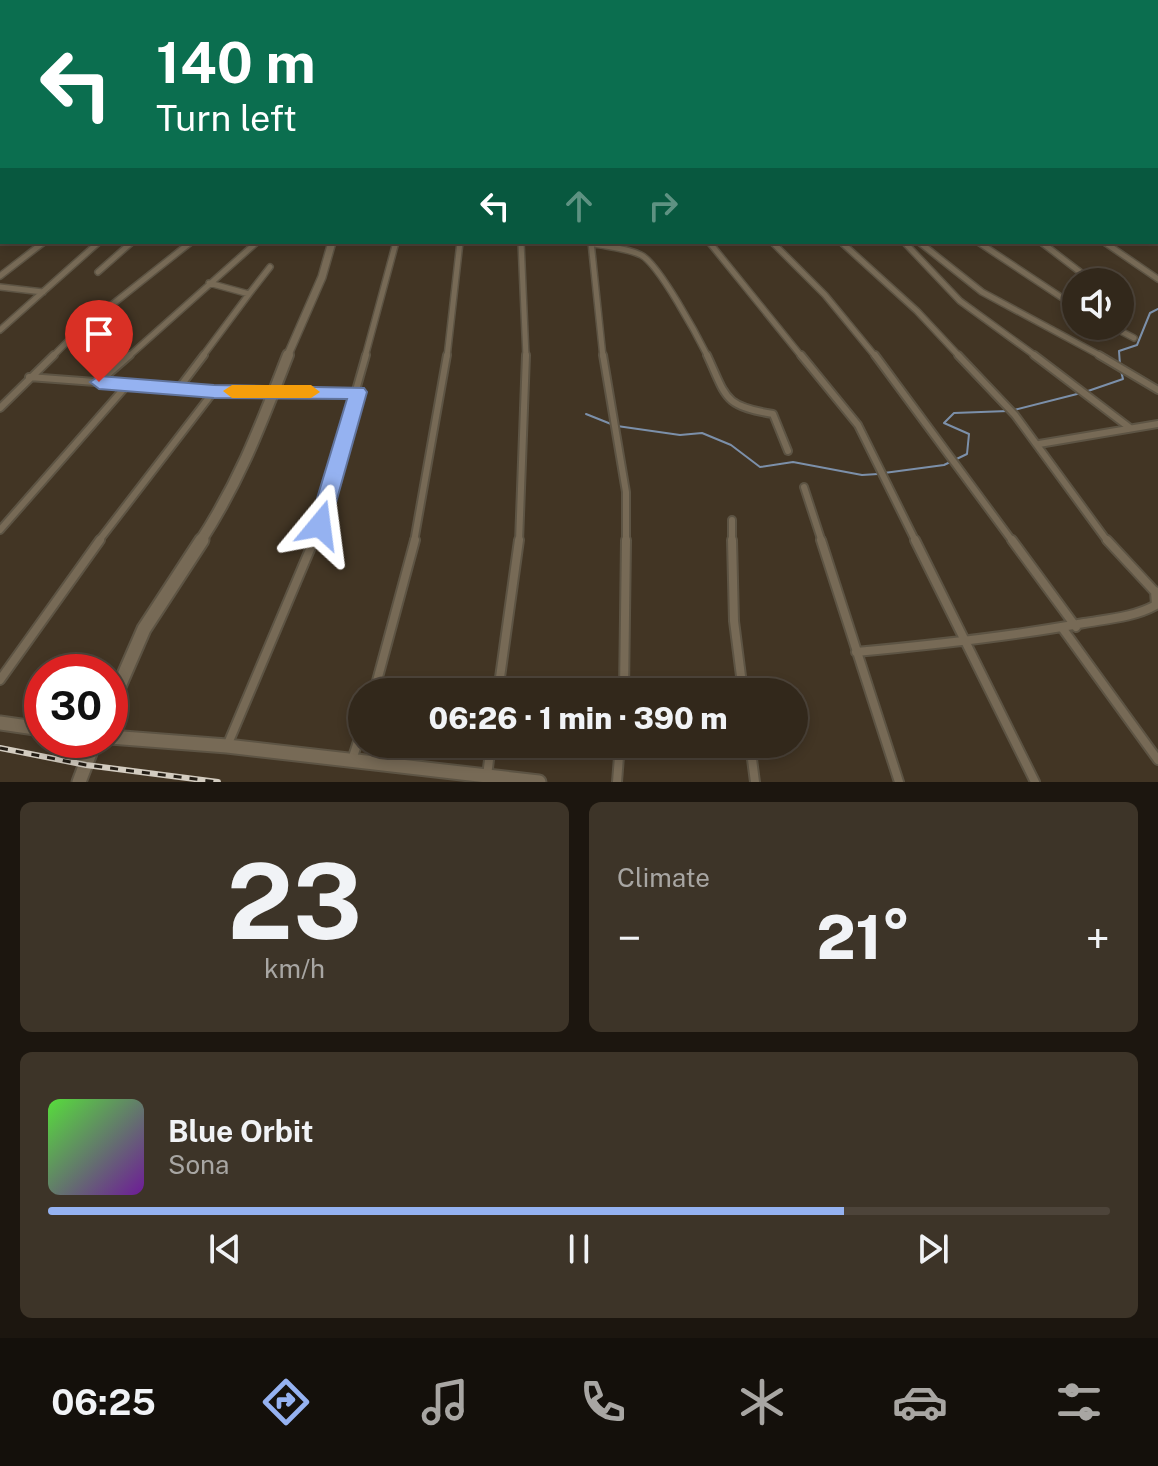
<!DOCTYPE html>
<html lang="en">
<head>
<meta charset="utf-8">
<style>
  body { margin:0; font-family:"Public Sans",sans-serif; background:#3d3428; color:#f1f3f6; height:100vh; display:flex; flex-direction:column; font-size:30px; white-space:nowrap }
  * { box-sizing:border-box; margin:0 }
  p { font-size:26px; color:#a8a6a3 }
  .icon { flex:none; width:44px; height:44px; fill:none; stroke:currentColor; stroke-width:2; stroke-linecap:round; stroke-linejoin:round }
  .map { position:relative; height:782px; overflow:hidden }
  .drawer { display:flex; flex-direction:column; gap:20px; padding:20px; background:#1c160f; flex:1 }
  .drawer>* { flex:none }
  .hud { position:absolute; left:0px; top:0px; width:1158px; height:244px; box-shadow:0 4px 12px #0003,0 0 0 2px #4d443a; background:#0b6e4f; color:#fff; overflow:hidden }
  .buttons { position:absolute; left:1062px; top:268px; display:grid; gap:16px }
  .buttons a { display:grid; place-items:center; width:72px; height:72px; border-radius:50%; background:#32281b; box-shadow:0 4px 12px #0003,0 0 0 2px #4d443a; font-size:40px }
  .speed { position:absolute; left:24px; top:654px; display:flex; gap:16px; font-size:40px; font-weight:700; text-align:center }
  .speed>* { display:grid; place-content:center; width:104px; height:104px; border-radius:50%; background:#32281b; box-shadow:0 4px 12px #0003,0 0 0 2px #4d443a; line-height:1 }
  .speed .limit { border:12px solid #d22; background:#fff; color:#111 }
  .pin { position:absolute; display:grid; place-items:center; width:68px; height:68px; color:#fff; margin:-82px -34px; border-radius:50% 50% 50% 0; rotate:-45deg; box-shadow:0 0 8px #0007 }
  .pin .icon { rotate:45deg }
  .me { position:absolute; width:88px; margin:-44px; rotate:16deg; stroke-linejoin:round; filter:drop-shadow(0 0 6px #0008) }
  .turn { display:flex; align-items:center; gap:28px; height:168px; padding:0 24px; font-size:36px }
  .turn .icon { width:104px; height:104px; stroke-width:2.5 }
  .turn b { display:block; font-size:56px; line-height:68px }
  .lanes { display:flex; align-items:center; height:76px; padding:0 24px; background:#0003; justify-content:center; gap:40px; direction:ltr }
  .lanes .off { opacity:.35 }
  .big { font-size:60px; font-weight:800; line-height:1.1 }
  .drawer .card { flex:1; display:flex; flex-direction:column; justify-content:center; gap:12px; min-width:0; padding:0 28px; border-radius:12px; background:#3d3428 }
  .drawer .dial { align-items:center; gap:0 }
  .dial b { font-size:104px; line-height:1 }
  .song { display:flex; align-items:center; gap:24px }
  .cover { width:96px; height:96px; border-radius:12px; background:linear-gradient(135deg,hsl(110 70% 55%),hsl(280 70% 35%)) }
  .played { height:8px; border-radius:4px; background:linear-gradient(90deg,#95b2f1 75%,#4d443a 75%) }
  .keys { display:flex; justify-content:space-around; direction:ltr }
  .heat { display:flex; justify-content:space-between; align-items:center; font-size:44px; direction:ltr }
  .drawer .tiles { flex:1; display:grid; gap:20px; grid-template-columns:1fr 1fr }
  .card:last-child { grid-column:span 2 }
  .trip { position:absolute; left:348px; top:678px; width:460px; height:80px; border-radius:40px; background:#32281b; box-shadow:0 4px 12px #0003,0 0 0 2px #4d443a; font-weight:800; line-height:80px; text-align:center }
  .tab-bar { display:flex; height:128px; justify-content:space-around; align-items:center; background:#14100b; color:#a8a6a3 }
  .tab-bar .icon { width:56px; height:56px }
  .tab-bar .active { color:#95b2f1 }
  .tab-bar b { font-size:36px; color:#f1f3f6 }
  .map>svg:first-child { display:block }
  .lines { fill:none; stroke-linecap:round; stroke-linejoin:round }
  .stream { stroke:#7c90aa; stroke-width:2 }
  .street-far2-casing { stroke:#5d5444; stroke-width:8 }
  .street-far1-casing { stroke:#5d5444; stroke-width:10 }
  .street-casing { stroke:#5d5444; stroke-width:12 }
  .secondary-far2-casing { stroke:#5d5444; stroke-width:10 }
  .secondary-far1-casing { stroke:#5d5444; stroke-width:14 }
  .secondary-casing { stroke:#5d5444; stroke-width:17 }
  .highway-casing { stroke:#5d5444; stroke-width:4 }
  .street-far2 { stroke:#776a56; stroke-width:5 }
  .street-far1 { stroke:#776a56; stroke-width:6 }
  .street { stroke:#776a56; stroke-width:8 }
  .secondary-far2 { stroke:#776a56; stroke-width:7 }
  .secondary-far1 { stroke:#776a56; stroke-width:10 }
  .secondary { stroke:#776a56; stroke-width:13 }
  .highway { fill:#32a18e; fill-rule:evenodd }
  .rail-casing { stroke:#d3ccc0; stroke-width:6 }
  .rail { stroke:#241e16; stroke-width:3; stroke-dasharray:8; stroke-linecap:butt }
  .route { fill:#95b2f1; stroke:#61749d; stroke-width:2 }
  .slow { fill:#f59e0b }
</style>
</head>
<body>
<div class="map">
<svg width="1158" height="782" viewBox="0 0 1158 782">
  <rect width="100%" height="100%" fill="#423524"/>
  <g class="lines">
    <path class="stream" d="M1120 365 1119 351 1137 345 1150 313 1158 309
      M1088 391 1123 379 1121 371
      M1014 410 1081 393
      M586 414 611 424
      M617 426 680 435 702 433 731 445 760 467 793 462 862 475 878 474
      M884 473 944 465 967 454 969 434 944 423 954 413 1008 411"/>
    <g class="street-far2-casing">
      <path id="street-far2" d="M521 242 526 357
        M591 242 603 357
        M709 242 802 357
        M772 242 825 295 876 357
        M841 242 917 311 960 357
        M904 242 960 301 1037 357
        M919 242 982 292 1103 357
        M978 242 1076 307
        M1041 242 1093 282
        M1104 242 1158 279
        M591 243C606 247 627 248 641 255 659 264 698 337 708 357
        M98 272 132 242
        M0 276 44 242
        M0 287 43 292
        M249 294 270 267
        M1111 326 1134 338
        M0 330 99 242
        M52 357 75 334 191 242
        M128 357 257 242
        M202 357 249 294 209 283
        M365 357 396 242
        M447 357 460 242"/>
    </g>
    <g class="street-far1-casing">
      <path id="street-far1" d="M603 355 626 492V542
        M707 355C727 398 723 406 773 414L788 451
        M801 355 858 425 916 542
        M875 355 1013 542
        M958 355 1015 415 1108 542
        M1034 355 1130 428
        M1099 355 1158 390
        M29 377 214 391 358 392
        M99 382 130 355
        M179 388 204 355
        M0 408 54 355
        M1039 444 1158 424
        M804 487 822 542
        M732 520V542
        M0 530 128 384
        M98 542 214 391
        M313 542 366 355
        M414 542 447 355
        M519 542 526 355"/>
    </g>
    <g class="street-casing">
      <path id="street" d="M732 540 734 621 743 692
        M821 540 899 782
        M915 540 1035 782
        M1012 540 1076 627
        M1107 540 1158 595
        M1063 629 1158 760
        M856 652C932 645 1009 637 1084 623 1108 619 1135 617 1156 605L1155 591
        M0 680 100 540
        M374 692 415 540
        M498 692 519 540
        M624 692 626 540
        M750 744 755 782
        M227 746 314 540
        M352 760 362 729
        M487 776 491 744
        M617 782 620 744"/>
    </g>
    <g class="secondary-far2-casing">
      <path id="secondary-far2" d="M287 357 322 277 332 242"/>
    </g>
    <g class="secondary-far1-casing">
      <path id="secondary-far1" d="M200 542C241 479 261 424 288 355"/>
    </g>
    <g class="secondary-casing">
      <path id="secondary" d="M110 707 144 629 202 540
        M0 723 42 729
        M110 737 227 746 539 782
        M79 782 95 740"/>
    </g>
    <g class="highway-casing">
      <path id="highway" d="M0 150H2V155H0Z
        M1156 211H1158V215H1156Z"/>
    </g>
    <use href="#street-far2" class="street-far2"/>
    <use href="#street-far1" class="street-far1"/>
    <use href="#street" class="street"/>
    <use href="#secondary-far2" class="secondary-far2"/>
    <use href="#secondary-far1" class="secondary-far1"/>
    <use href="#secondary" class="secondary"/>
    <use href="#highway" class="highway"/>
    <g class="rail-casing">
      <path id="rail" d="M0 748 86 765 218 782"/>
    </g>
    <use href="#rail" class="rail"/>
  </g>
  <linearGradient id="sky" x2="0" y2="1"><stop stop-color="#241d14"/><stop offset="0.49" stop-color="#545150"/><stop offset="1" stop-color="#545150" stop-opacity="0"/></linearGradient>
  <rect width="1158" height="213" fill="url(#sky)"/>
  <path class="route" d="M99 376 214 385 364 388 367 392 328 531 320 534 312 531 309 525 347 399 214 398 99 389 90 382Z"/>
  <path class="slow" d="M232 385H311L320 392 311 398H232L223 391Z"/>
</svg>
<div class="buttons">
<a><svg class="icon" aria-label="sound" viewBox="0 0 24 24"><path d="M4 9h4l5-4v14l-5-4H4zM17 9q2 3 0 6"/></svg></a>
</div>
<div class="speed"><div class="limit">30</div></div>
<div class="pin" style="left:99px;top:382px;background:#d93025"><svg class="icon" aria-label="arrive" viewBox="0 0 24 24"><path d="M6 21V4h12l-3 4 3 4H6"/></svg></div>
<svg class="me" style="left:320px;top:525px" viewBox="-20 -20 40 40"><path d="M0-17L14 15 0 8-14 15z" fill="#95b2f1" stroke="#fff" stroke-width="4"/></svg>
<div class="trip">06:26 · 1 min · 390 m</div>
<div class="hud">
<div class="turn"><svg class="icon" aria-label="left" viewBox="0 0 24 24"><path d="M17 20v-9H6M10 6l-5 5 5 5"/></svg><div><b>140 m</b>Turn left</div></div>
<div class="lanes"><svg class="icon" aria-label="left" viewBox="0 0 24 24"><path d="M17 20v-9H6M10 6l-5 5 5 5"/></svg><svg class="icon off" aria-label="ahead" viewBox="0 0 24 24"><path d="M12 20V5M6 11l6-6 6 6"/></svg><svg class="icon off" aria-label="right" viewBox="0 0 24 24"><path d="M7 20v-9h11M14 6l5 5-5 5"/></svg></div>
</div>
</div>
<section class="drawer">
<div class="tiles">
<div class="card dial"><b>23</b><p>km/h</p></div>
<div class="card"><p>Climate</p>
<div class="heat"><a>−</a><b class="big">21°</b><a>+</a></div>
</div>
<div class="card">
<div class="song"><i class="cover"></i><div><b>Blue Orbit</b><p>Sona</p></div></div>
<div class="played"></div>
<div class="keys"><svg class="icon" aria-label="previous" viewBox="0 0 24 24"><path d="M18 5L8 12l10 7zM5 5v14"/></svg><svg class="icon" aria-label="pause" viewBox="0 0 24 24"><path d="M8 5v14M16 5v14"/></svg><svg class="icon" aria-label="next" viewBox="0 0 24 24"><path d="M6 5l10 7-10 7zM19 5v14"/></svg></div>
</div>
</div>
</section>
<nav class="tab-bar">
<b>06:25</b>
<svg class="icon active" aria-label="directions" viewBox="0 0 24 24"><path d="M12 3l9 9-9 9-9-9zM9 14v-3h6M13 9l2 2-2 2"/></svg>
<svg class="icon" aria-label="music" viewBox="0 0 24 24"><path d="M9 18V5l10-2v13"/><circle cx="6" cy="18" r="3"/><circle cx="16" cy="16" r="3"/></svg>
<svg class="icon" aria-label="phone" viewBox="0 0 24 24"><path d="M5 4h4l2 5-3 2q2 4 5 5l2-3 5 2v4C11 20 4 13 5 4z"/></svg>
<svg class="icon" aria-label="climate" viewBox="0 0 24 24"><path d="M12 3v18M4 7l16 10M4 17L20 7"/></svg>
<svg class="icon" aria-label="car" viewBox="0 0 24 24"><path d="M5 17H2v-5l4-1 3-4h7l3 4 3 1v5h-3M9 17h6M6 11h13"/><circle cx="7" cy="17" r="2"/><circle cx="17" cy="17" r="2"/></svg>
<svg class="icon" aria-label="filters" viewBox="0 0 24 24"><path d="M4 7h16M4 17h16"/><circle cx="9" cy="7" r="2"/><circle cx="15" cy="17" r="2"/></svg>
</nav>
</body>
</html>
